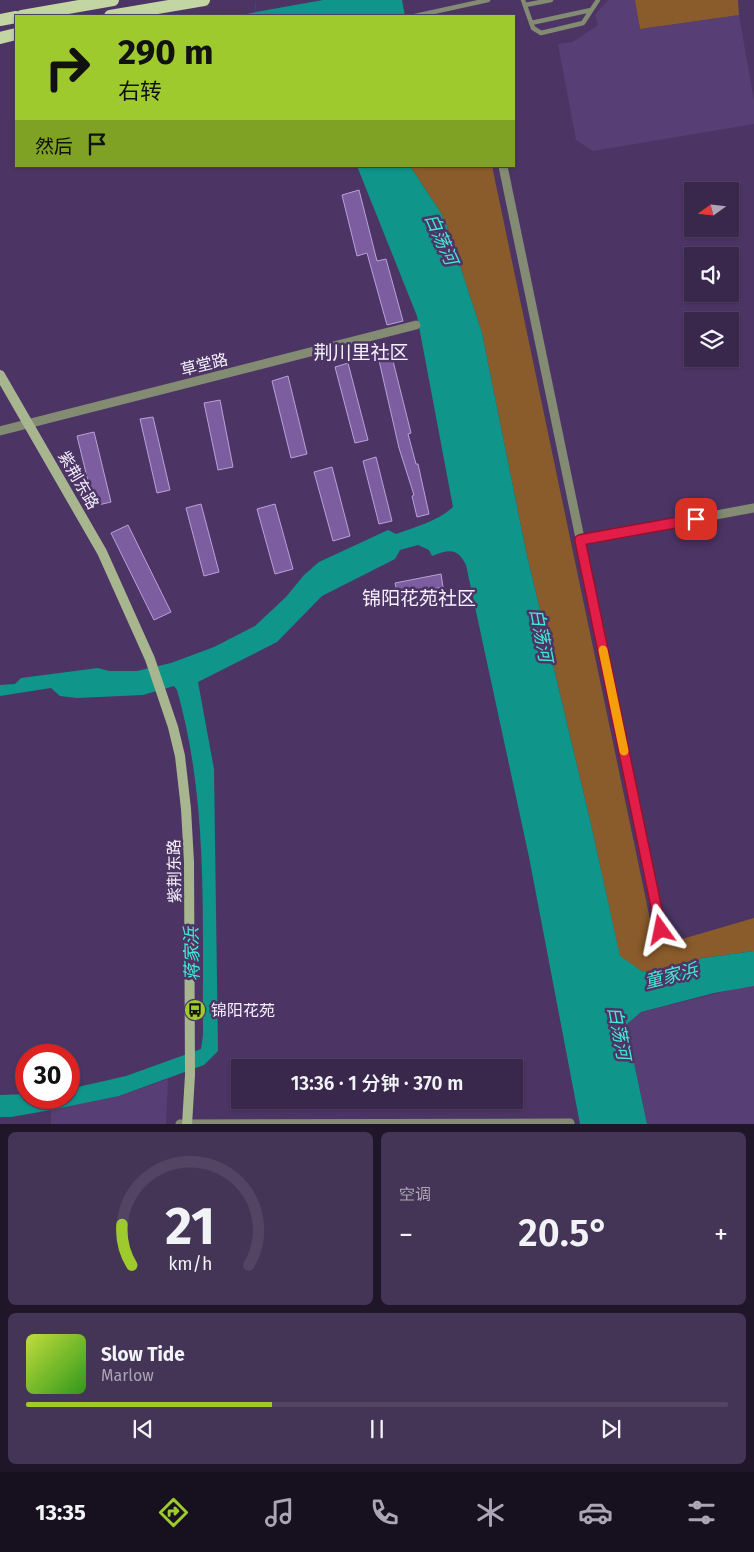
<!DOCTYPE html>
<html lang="zh">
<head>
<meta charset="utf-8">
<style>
  body { margin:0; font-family:"Fira Sans","Noto Sans SC",sans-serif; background:#443456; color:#f1f3f6; height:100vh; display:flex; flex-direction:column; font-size:19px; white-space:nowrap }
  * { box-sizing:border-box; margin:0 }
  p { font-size:16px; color:#aba6b5 }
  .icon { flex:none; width:28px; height:28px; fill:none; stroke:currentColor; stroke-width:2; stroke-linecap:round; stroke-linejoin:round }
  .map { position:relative; height:1124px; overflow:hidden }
  .panel { display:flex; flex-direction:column; gap:8px; padding:8px; background:#1f162a; flex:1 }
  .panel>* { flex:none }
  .hud { position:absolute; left:15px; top:15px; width:500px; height:152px; border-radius:0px; box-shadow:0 1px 4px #0004,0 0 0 1px #534464; background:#9fca2d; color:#111; overflow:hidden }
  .needle { width:32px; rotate:255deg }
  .buttons { position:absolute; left:684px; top:182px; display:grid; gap:10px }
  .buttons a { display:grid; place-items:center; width:55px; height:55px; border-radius:0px; background:#39284c; box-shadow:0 1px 4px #0004,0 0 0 1px #534464; font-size:25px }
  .speed { position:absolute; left:15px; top:1044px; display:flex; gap:10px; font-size:25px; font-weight:700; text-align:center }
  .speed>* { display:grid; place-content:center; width:65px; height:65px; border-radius:50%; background:#39284c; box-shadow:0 1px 4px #0004,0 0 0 1px #534464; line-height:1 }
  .speed .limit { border:8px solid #d22; background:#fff; color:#111 }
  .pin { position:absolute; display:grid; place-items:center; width:42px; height:42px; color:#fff; margin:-21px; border-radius:10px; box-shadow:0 2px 8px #0006 }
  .me { position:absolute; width:55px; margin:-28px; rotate:348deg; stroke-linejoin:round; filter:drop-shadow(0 0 4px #0008) }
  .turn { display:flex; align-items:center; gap:18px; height:105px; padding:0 20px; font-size:22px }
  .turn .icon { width:65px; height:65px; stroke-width:2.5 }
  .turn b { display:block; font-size:35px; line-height:42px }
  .then { display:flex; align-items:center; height:48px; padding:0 20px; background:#0003; gap:10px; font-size:19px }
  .big { font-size:38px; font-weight:600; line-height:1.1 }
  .panel .tile { flex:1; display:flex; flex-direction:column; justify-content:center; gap:8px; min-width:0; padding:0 18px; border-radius:8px; background:#443456 }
  .panel .dial { align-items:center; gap:0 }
  .dial svg { height:130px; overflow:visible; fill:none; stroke:#534464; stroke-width:7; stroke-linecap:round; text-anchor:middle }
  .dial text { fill:#f1f3f6; stroke:none }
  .song { display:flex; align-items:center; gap:15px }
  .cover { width:60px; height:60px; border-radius:8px; background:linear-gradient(135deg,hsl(70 70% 55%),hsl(110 70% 35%)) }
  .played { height:5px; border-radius:2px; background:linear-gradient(90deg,#9fca2d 35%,#534464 35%) }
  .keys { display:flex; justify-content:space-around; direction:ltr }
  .heat { display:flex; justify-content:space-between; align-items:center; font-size:28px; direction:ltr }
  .panel .tiles { flex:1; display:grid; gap:8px; grid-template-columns:1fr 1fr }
  .tile:last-child { grid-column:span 2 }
  .trip { position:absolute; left:231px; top:1059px; width:292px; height:50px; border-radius:0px; background:#39284c; box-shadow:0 1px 4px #0004,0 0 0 1px #534464; font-weight:600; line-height:50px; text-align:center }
  .tabs { display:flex; height:80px; justify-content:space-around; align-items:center; background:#17101e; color:#aba6b5 }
  .tabs .icon { width:35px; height:35px }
  .tabs .on { color:#9fca2d }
  .tabs b { font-size:22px; color:#f1f3f6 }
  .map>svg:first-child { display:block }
  .built { fill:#573e74 }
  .green { fill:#8b5c2b }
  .water { fill:#0f9589 }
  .pier { fill:#4c3565 }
  .building { fill:#7c5ea0; stroke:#baa1d9 }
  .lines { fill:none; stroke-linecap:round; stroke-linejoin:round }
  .lane { stroke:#838c73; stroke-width:4.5 }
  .street { stroke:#838c73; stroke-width:9 }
  .secondary { stroke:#a7b68e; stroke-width:10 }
  .primary { stroke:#c2d5a2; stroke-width:12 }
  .route-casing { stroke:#92132f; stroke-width:12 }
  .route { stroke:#e11d48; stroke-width:9 }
  .slow { stroke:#f59e0b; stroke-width:9 }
  .labels { text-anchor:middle; stroke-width:5; stroke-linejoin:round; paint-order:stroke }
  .street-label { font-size:16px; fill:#f5f0fc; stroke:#4c3565 }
  .poi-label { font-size:16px; fill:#f5f0fc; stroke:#4c3565; text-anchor:start }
  .water-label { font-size:18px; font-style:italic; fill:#43e8d6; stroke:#4c3565 }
  .quarter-label { font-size:19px; fill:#f5f0fc; stroke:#4c3565 }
</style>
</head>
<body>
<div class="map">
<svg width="754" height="1125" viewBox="0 0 754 1125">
  <rect width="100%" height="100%" fill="#4c3565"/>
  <path class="built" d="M608 0H635L640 29 739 15 754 101V124L593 151 576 140 558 44 573 42 598 25 595 15Z
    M751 985 754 986V1124H647L626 1025 641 1012Z
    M168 1079 166 1124H51V1110L119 1096Z"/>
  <path class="green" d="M635 0H738L739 15 640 29Z
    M410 166H492L655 943 672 942 754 918V951L703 958 661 971 643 972 620 957 590 820 526 551 482 333 448 229 441 213Z"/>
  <path class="water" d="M255 0H402L405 16H238L256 12Z
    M357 166H410L441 213 448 229 482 333 526 551 590 820 620 956 643 972 661 971 703 958 754 951V986L714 993 641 1012 626 1025 647 1124H580L529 857 466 565C457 547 449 550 432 556L429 550 418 545 400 550 395 559 322 596 277 642 198 682 214 769 218 1051 204 1065 119 1096 51 1110 11 1117H0V1095L26 1094V1098H69V1089L126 1076 201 1049 203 1035C202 920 209 802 177 690L174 686 143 695 77 698 60 696 51 688 0 696V685L15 684 21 678 98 668 109 671H137L171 663 214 647 255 626 286 597 304 575 319 562 388 530 396 534C415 527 438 521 453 507L417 316Z"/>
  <path class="pier" d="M255 0H323L256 12Z"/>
  <path class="building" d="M359 190 377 261 386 259 403 321 387 325 367 253 357 256 342 195Z
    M391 353 411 433 408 434 416 464H418L429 514 417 517 412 496 414 495 399 448 378 356Z
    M348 363 368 440 355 443 335 367Z
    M288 376 307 454 291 458 272 381Z
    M220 400 233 467 218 470 204 403Z
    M153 417 170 490 157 493 140 419Z
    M94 432 111 502 94 506 77 436Z
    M376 457 392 521 379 524 363 461Z
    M332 467 350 536 333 541 314 472Z
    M201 504 219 572 204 576 186 508Z
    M275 504 293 569 275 574 257 509Z
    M128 525 171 612 154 620 111 533Z
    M441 574 443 587 398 596 395 583Z"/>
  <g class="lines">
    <path class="lane" d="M523 0 533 28 541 33 583 23 598 0
      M525 5 551 0
      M415 16 488 0
      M531 23 591 10"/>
    <path class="street" d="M503 166 661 930
      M0 431 416 325
      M580 540 754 508
      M180 1124 570 1123"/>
    <path class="secondary" d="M0 375 102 552 150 659 173 727 180 756 186 809 189 862 190 1075 187 1125"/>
    <path class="primary" d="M22 16 113 0
      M110 16 204 0
      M0 20 16 17
      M0 38 16 34"/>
  </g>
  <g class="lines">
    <g class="route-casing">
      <path id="route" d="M661 930 580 540 696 519"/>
    </g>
    <use href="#route" class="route"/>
    <path class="slow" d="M603 650 624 751"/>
  </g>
  <defs>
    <g id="bus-disc" transform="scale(1.125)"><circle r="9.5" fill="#9fca2d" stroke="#4c3565"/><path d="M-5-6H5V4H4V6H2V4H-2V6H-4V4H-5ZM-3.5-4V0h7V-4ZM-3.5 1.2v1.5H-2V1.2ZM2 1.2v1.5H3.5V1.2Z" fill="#111"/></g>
  </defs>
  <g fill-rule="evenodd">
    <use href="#bus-disc" x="195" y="1010"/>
  </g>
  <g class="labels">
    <g class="street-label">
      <text transform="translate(204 364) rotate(-14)" y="6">草堂路</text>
      <text transform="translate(79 480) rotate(60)" y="6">紫荆东路</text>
      <text transform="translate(174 871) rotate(-91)" y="6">紫荆东路</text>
    </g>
    <g class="poi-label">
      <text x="211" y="1016">锦阳花苑</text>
    </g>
    <g class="water-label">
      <text transform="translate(441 239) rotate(66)" y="6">白荡河</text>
      <text transform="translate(541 635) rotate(79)" y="6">白荡河</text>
      <text transform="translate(192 954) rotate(-91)" y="6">蒋家浜</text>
      <text transform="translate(671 976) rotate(-14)" y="6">童家浜</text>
      <text transform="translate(619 1033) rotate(79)" y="6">白荡河</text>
    </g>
    <g class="quarter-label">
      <text x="361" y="359">荆川里社区</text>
      <text x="419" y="605">锦阳花苑社区</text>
    </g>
  </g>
</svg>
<div class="buttons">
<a><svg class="needle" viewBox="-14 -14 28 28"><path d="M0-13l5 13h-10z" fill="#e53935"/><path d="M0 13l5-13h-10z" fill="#aba6b5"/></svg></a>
<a><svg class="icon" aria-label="sound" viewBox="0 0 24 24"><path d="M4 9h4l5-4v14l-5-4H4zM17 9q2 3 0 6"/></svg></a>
<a><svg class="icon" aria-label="layers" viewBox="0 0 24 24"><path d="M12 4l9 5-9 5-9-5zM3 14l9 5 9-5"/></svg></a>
</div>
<div class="speed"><div class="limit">30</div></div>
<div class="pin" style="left:696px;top:519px;background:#d93025"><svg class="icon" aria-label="arrive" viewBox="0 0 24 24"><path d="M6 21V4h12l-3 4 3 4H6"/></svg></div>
<svg class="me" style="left:661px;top:930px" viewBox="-20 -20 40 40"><path d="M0-17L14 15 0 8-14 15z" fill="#e11d48" stroke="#fff" stroke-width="4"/></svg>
<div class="trip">13:36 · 1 分钟 · 370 m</div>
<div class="hud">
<div class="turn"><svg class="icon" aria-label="right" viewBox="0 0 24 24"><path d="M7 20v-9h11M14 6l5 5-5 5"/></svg><div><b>290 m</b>右转</div></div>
<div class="then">然后<svg class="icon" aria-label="arrive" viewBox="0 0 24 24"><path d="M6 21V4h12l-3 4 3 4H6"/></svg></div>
</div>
</div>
<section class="panel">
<div class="tiles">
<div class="tile dial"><svg viewBox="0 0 100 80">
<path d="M14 69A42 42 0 1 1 86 69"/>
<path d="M14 69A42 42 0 0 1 8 44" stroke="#9fca2d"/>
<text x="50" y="56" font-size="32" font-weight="700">21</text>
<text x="50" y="72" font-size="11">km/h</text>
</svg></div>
<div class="tile"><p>空调</p>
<div class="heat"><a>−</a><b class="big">20.5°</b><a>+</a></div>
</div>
<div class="tile">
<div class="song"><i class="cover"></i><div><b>Slow Tide</b><p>Marlow</p></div></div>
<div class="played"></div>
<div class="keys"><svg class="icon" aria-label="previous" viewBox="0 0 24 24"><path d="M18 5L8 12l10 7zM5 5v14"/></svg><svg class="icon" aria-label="pause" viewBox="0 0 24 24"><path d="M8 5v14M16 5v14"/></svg><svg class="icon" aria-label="next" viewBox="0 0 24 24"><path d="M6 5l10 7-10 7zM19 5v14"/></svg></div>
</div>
</div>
</section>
<nav class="tabs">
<b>13:35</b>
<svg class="icon on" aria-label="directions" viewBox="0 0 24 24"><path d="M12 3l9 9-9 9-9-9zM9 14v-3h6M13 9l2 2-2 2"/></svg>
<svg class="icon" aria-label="music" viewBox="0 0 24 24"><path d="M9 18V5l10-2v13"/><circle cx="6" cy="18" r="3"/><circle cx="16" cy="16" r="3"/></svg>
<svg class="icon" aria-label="phone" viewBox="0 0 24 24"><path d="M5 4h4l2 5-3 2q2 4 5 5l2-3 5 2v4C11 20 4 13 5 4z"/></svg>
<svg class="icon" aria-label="climate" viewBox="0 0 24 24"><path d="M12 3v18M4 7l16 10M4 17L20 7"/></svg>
<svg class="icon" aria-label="car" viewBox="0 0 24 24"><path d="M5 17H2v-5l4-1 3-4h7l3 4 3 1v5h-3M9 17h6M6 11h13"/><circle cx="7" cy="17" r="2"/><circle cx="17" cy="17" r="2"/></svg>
<svg class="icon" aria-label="filters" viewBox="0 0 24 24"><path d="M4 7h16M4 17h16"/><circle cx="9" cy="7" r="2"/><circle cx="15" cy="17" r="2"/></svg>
</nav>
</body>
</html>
